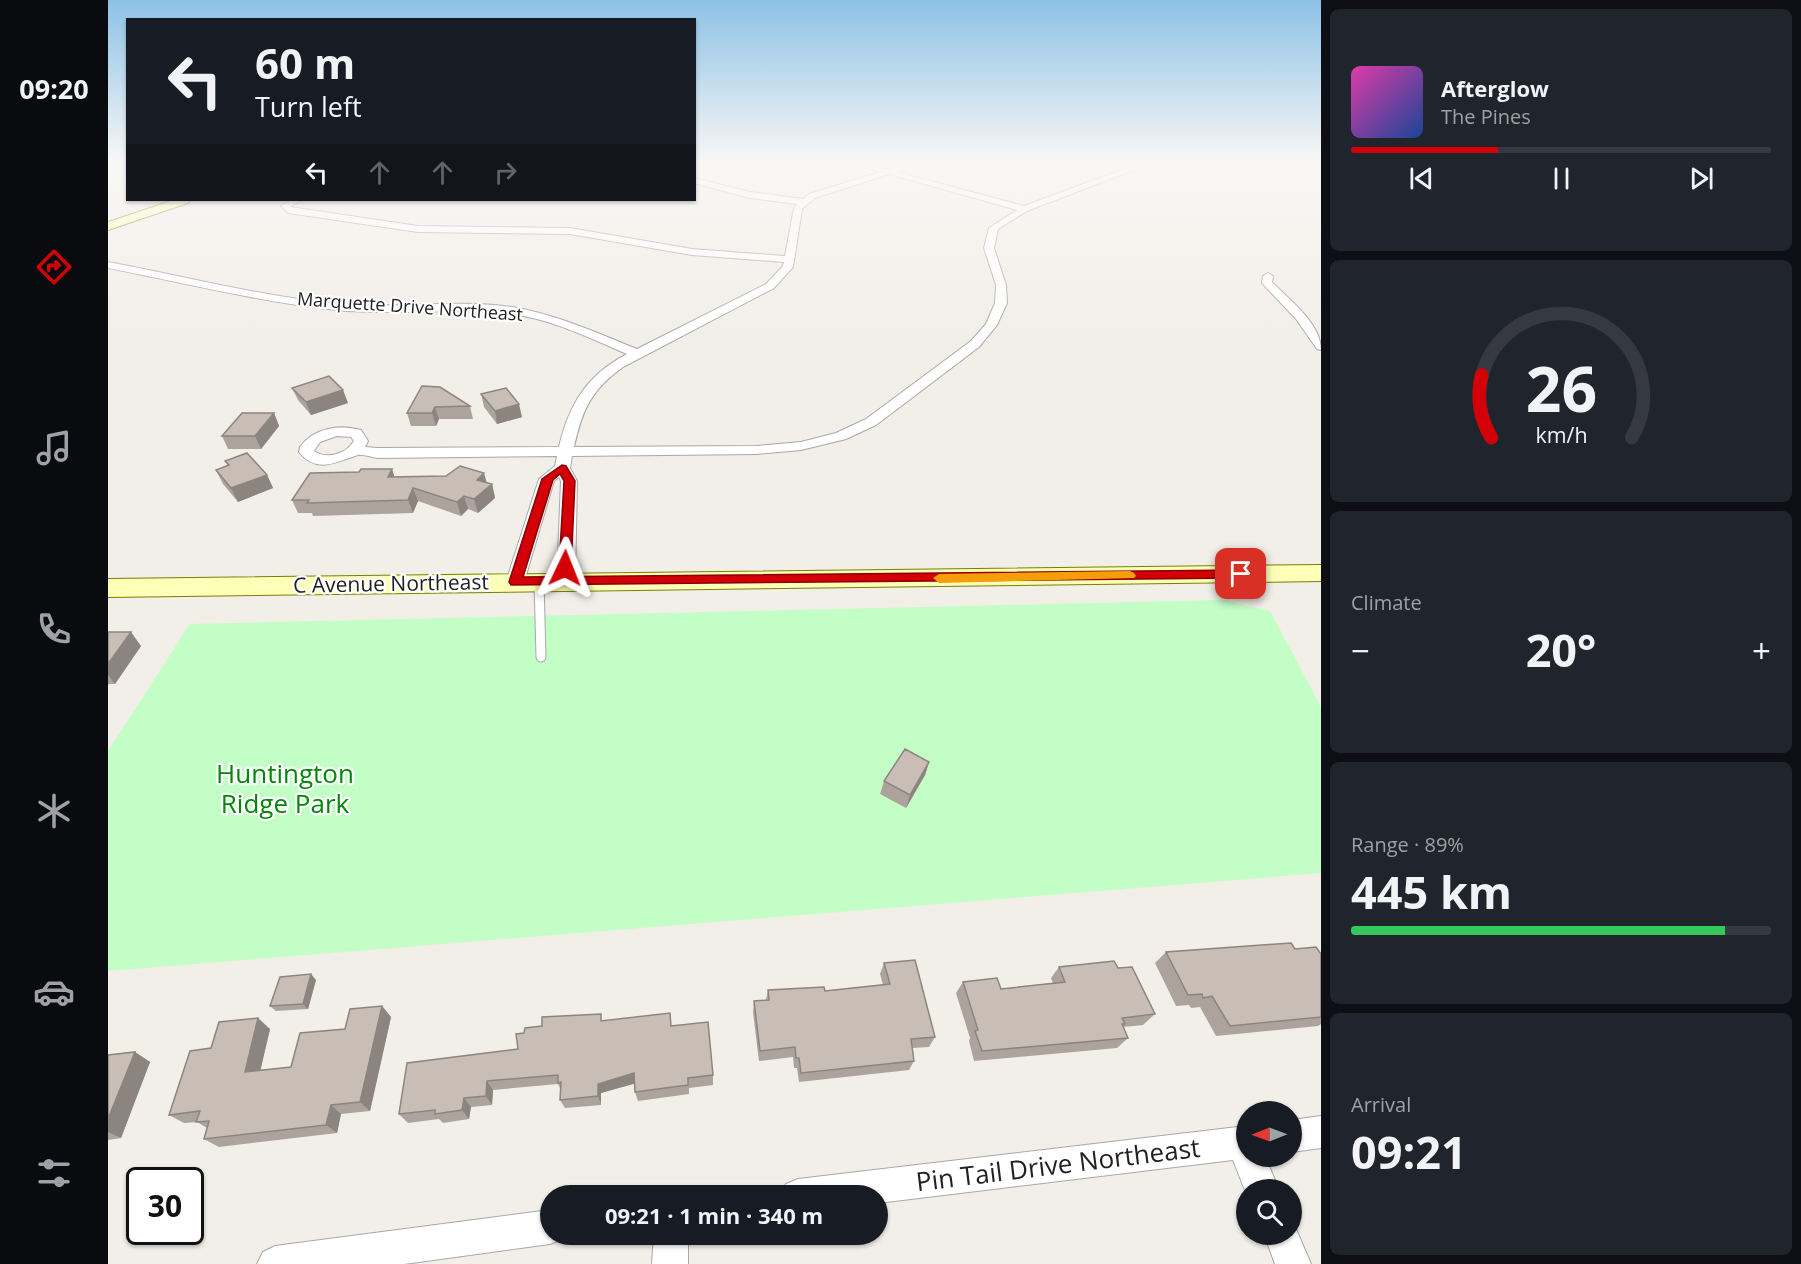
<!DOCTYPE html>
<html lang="en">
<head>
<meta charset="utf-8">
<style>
  body { margin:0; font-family:"Open Sans",sans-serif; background:#20242c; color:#f1f3f6; height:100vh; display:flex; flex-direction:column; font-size:22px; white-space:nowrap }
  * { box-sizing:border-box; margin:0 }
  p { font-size:20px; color:#9ea1a6 }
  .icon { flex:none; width:33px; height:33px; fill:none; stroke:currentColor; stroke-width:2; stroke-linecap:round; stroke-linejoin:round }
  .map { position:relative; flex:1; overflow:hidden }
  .details { display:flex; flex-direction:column; gap:9px; padding:9px; background:#0d0f14; width:480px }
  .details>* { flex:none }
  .top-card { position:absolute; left:18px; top:18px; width:570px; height:183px; border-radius:0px; box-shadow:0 2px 4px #0004; background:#171b24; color:#f1f3f6; overflow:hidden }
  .needle { width:39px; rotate:269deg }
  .fabs { position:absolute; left:1128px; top:1101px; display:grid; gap:12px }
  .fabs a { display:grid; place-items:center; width:66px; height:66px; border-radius:50%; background:#171b24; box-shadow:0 2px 4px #0004; font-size:30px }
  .speed { position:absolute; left:18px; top:1167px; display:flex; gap:12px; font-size:30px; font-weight:700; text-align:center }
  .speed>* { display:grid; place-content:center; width:78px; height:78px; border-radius:50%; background:#171b24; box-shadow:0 2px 4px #0004; line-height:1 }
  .speed .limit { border:3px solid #111; border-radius:9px; background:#fff; color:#111 }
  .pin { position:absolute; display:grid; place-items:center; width:51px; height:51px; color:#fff; margin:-26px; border-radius:12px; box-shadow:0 3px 9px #0006 }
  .me { position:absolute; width:66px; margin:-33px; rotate:2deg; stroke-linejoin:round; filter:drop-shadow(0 0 4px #0008) }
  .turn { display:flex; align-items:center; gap:21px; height:126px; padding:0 30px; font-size:27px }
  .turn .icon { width:78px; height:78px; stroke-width:2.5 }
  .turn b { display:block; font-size:42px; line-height:51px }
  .lanes { display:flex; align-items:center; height:57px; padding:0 30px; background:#0003; justify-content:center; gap:30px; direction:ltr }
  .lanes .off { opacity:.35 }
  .big { font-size:45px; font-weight:700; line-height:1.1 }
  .details .card { flex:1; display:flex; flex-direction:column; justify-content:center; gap:9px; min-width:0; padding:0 21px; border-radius:9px; background:#20242c }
  .details .dial { align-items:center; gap:0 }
  .dial svg { height:156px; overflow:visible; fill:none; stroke:#363941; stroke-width:7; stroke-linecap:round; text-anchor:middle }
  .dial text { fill:#f1f3f6; stroke:none }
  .song { display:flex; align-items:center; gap:18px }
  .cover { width:72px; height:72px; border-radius:9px; background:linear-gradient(135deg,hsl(320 70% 55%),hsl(220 70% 35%)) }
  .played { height:6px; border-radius:3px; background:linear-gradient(90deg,#d30007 35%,#363941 35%) }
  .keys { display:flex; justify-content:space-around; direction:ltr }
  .heat { display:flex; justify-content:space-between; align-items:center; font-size:33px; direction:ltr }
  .charge { height:9px; border-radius:4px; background:linear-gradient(90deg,#34c759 89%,#363941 0) }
  .trip { position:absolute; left:432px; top:1185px; width:348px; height:60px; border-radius:30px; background:#171b24; box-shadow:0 2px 4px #0004; font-weight:700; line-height:60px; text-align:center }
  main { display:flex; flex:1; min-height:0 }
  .tab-bar { display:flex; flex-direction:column; width:108px; justify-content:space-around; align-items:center; background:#090b0e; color:#9ea1a6 }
  .tab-bar .icon { width:42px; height:42px }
  .tab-bar .current { color:#d30007 }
  .tab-bar b { font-size:27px; color:#f1f3f6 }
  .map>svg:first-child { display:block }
  .park { fill:#c3fec6 }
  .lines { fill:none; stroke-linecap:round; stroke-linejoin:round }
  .lane-casing { stroke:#a8a8a8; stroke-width:11 }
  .street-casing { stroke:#a8a8a8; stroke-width:2 }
  .secondary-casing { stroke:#778100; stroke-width:2 }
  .lane { stroke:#fff; stroke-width:9 }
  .street { fill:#fff; fill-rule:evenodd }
  .secondary { fill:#fdffb9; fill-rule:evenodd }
  .wall { fill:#aca39d }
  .shaded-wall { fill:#8c857f }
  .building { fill:#c8beb6; stroke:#8c857f; stroke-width:1.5 }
  .route { fill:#d30007; stroke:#890005; stroke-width:1.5 }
  .slow { fill:#f59e0b }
  .labels { text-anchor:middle; stroke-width:4.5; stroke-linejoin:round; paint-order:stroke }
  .far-street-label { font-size:18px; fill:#212121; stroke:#fff }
  .street-label { font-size:21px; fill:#212121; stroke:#fff }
  .near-park-label { font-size:26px; fill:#038609; stroke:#fff }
  .near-street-label { font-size:26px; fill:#212121; stroke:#fff }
</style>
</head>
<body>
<main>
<nav class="tab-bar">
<b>09:20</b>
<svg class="icon current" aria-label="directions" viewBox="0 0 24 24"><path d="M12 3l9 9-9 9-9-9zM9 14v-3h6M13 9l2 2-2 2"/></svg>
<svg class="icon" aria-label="music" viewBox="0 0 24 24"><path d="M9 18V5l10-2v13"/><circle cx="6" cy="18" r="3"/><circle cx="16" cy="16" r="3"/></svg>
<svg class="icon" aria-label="phone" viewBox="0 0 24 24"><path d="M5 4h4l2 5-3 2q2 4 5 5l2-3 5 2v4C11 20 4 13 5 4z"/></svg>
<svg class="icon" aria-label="climate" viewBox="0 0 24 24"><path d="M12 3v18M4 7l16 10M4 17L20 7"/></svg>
<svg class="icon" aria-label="car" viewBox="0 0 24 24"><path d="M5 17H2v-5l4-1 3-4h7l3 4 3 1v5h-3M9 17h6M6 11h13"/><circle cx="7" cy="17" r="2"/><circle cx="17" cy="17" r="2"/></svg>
<svg class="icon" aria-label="filters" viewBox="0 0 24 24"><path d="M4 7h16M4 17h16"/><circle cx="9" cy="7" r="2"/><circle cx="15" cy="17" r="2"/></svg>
</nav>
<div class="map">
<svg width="1213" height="1264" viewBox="0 0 1213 1264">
  <rect width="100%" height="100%" fill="#f2eee8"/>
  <path class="park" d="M1115 600 1162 611 1213 707V873L0 971V751L82 624Z"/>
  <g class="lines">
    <g class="lane-casing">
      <path id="lane" d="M431 581 433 657"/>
    </g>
    <g class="street-casing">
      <path id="street" d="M741 162C755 161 768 170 780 169 792 169 802 162 815 162L789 172 916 206 1035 162H1046L919 211 890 229 886 248 898 285 899 303 889 325 871 347 768 425 738 439 693 450 648 454 464 456 462 468 469 481 467 581 464 585H452L449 581 453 481 451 477 446 481 416 582 413 586H401L398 582 431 479 447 466 449 456 269 458C263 457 255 454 250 455 230 461 209 475 191 452L192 447C205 428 231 424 253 430L260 441 257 447 269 448 451 447C461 404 479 375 519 354 482 338 443 319 403 314 345 307 287 316 229 310 152 302 76 283 0 268V262C77 276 154 297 232 304 289 309 347 299 404 307 448 314 489 333 529 349L658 284 675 266 676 262 584 255 462 234 310 232 180 213 173 206 183 200H193L182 207 310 226 462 228 584 249 677 256 686 208 689 204 642 198 586 183V178L642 192 695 199 701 194 772 172ZM781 174 909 210 881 228 876 248 888 285 887 303 878 324 863 341 758 419 728 433 693 442 648 446 466 447C474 410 483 390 515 367L666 288 685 267 694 209 707 198ZM229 436 243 437 246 441C238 454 219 460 206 451L212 442Z
        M1160 273 1165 276 1164 282C1182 301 1213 323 1213 350L1209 349 1188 319 1154 283 1155 276Z
        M1213 1116V1148L1184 1152V1120Z
        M1138 1126V1156H1157L1171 1190H1138V1193L1125 1160 770 1203V1196H673L678 1184 690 1179Z
        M442 1210V1234H456L454 1239 442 1244 296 1264H149L155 1252 167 1246Z
        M1184 1221 1185 1222 1203 1264H1167L1156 1234H1184Z
        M546 1234H580V1264H544Z"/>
    </g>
    <g class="secondary-casing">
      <path id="secondary" d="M66 200H82L80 203 0 230V222Z
        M1213 565V581L0 597V579Z"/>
    </g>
    <use href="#lane" class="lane"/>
    <use href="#street" class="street"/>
    <use href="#secondary" class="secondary"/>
  </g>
  <path class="wall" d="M314 386 362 406 365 419H331L328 426H303L299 413Z
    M184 388 240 403 203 415 190 400Z
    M373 394 414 417 389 424 376 407Z
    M166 413 171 426 153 449H120L114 436Z
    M117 461 159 475 165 488 130 502 115 484 108 470 120 466Z
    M284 469 286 477 379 483 384 484 387 498 370 513 360 509 353 516 310 501 305 513 205 516 204 513H190L184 500 251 472Z
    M0 632 33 646 7 684H1L0 685Z
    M821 762 817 775 798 808 772 794 776 781Z
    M1187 949 1213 954V1024L1210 1026 1108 1036 1092 1007 1083 1008 1081 1005 1068 1006 1047 963 1058 952Z
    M776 963 827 1037 821 1047 804 1048 806 1061 801 1070 691 1082 689 1068H686L685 1057 651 1061 645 1012 646 1001 658 1000 660 990 717 991 775 985 772 974Z
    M951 967 1010 968 1047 1014 1035 1025 1015 1027 1020 1038 1009 1048 866 1061 861 1041 862 1038 848 993 855 982 893 989 945 983 943 978Z
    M208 980 200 1009 168 1011 162 1006Z
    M274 1006 283 1017 262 1111 233 1114 229 1133 111 1147 96 1139 99 1128 89 1122 76 1123 61 1115 162 1029 152 1070 183 1067 237 1029Z
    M495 1020 563 1026 605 1075V1085L581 1088V1094L530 1101 527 1092V1083L493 1093V1105L457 1108 452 1100 453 1090 450 1084 385 1090 384 1105 363 1107 361 1119 335 1123 331 1119 300 1123 291 1114 410 1049Z
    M27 1052 42 1062 13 1138 0 1140V1055Z"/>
  <path class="shaded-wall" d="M235 390 240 403 203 415 198 402Z
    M411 404 414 417 389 424 387 411Z
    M327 407 331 419 328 426 324 413Z
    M166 413 171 426 153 449 147 436Z
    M284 469 288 482 280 477Z
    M376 473 380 487 369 480Z
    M159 475 165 488 130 502 123 488Z
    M384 484 387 498 370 513 366 499Z
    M305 488 310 501 305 513 300 500Z
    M356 496 360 509 353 516 349 502Z
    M23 632 33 646 7 684 0 675V664Z
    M821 762 817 775 798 808 802 795Z
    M203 974 208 980 200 1009 195 1004Z
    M274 1006 283 1017 262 1111 252 1102Z
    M150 1018 162 1029 150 1081 137 1072Z
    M27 1052 42 1062 13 1138 0 1132V1119Z
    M526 1073 529 1083 493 1093V1105L490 1096V1084Z
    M379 1081 385 1090 384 1105 378 1096Z
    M356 1098 363 1107 361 1119 354 1110Z
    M223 1105 233 1114 229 1133 218 1125Z"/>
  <path class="building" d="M221 376 235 390 198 402 184 388Z
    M314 386 332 387 362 406 327 407 324 413H299Z
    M398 388 411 404 387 411 373 394Z
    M134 413H166L147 436H114Z
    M139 453 159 475 123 488 108 470 121 465 117 461Z
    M352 466 376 473 369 480 384 484 366 499 356 496 349 502 305 488 300 500 199 503 201 500H184L202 473 251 472 253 469H284L280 477 338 476Z
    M0 632H23L0 664Z
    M797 749 821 762 802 795 776 781Z
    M1183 943 1187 949 1208 947 1213 954V1017L1122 1026 1104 996 1095 998 1094 994 1080 995 1058 952Z
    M807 960 827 1037 803 1039 806 1061 693 1073 691 1058H688L687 1047 652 1051 646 1001 661 1000 660 990 716 987 717 991 782 984 776 963Z
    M1006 961 1010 968 1024 967 1047 1014 1014 1018 1017 1024H1014L1020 1038 874 1051 867 1031 870 1030 855 982 889 978 893 989 957 982 951 967Z
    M203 974 195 1004 162 1006 172 977Z
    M274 1006 252 1102 223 1105 218 1125 96 1139 101 1121 88 1122 92 1111 61 1115 82 1051 103 1048 111 1022 150 1018 137 1072 183 1067 192 1033 237 1029 242 1009Z
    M562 1013 563 1026 600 1022 605 1075 580 1078V1085L527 1092 526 1073 490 1084V1096L452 1100 453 1082 450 1083V1075L379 1081 378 1096 356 1098 354 1110 327 1114V1110L291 1114 299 1063 410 1049 408 1034 416 1033 417 1028 434 1026V1017L493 1014V1021Z
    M27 1052 0 1119V1055Z"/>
  <linearGradient id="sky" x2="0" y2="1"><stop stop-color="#8dc2e6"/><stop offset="0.48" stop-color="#f9f7f5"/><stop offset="1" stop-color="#f9f7f5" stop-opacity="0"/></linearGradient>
  <rect width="1213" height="339" fill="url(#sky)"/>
  <path class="route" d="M454 465 458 466 467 481 463 568 457 572 451 568 456 481 452 474 445 480 415 577 1133 570 1140 574 1133 578 403 585 401 582 434 479Z"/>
  <path class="slow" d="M1022 571 1026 573 1028 576 1026 578 831 583 825 578 831 574Z"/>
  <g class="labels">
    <g class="far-street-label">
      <text transform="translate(302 307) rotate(4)" y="6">Marquette Drive Northeast</text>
    </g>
    <g class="street-label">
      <text transform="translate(283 584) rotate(-1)" y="7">C Avenue Northeast</text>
    </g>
    <g class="near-park-label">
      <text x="177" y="783">Huntington<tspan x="177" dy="30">Ridge Park</tspan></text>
    </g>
    <g class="near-street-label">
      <text transform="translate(950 1165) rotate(-7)" y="9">Pin Tail Drive Northeast</text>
    </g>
  </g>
</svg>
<div class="fabs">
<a><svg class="needle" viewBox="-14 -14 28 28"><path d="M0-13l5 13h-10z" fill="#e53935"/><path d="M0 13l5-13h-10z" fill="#9ea1a6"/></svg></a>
<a><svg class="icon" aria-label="search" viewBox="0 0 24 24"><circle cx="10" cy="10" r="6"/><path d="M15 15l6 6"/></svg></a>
</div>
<div class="speed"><div class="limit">30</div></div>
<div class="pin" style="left:1133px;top:574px;background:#d93025"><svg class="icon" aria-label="arrive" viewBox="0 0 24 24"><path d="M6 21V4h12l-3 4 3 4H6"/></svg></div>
<svg class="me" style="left:457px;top:568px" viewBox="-20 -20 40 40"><path d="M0-17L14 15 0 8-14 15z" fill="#d30007" stroke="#fff" stroke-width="4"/></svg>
<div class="trip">09:21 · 1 min · 340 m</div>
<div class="top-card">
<div class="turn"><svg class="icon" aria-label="left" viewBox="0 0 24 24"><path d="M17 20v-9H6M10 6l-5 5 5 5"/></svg><div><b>60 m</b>Turn left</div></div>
<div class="lanes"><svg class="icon" aria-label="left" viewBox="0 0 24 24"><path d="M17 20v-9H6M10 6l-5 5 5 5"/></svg><svg class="icon off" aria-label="ahead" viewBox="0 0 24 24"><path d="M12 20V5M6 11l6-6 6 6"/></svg><svg class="icon off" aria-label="ahead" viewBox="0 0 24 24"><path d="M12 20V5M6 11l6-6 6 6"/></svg><svg class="icon off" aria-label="right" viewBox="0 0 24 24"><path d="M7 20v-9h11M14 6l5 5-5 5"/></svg></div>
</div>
</div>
<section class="details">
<div class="card">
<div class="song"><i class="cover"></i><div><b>Afterglow</b><p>The Pines</p></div></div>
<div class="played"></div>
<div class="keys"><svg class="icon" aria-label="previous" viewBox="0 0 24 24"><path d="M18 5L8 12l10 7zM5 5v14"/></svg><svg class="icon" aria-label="pause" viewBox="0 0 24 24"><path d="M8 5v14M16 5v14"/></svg><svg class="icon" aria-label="next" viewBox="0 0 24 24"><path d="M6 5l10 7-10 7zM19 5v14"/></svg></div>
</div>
<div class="card dial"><svg viewBox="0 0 100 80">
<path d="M14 69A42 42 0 1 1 86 69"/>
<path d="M14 69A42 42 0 0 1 9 37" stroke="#d30007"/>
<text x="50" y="56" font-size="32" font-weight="700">26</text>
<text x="50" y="72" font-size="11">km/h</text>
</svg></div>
<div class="card"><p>Climate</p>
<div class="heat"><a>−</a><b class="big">20°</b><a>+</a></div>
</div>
<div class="card"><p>Range · 89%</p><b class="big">445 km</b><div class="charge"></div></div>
<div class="card"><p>Arrival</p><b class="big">09:21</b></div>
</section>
</main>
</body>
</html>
